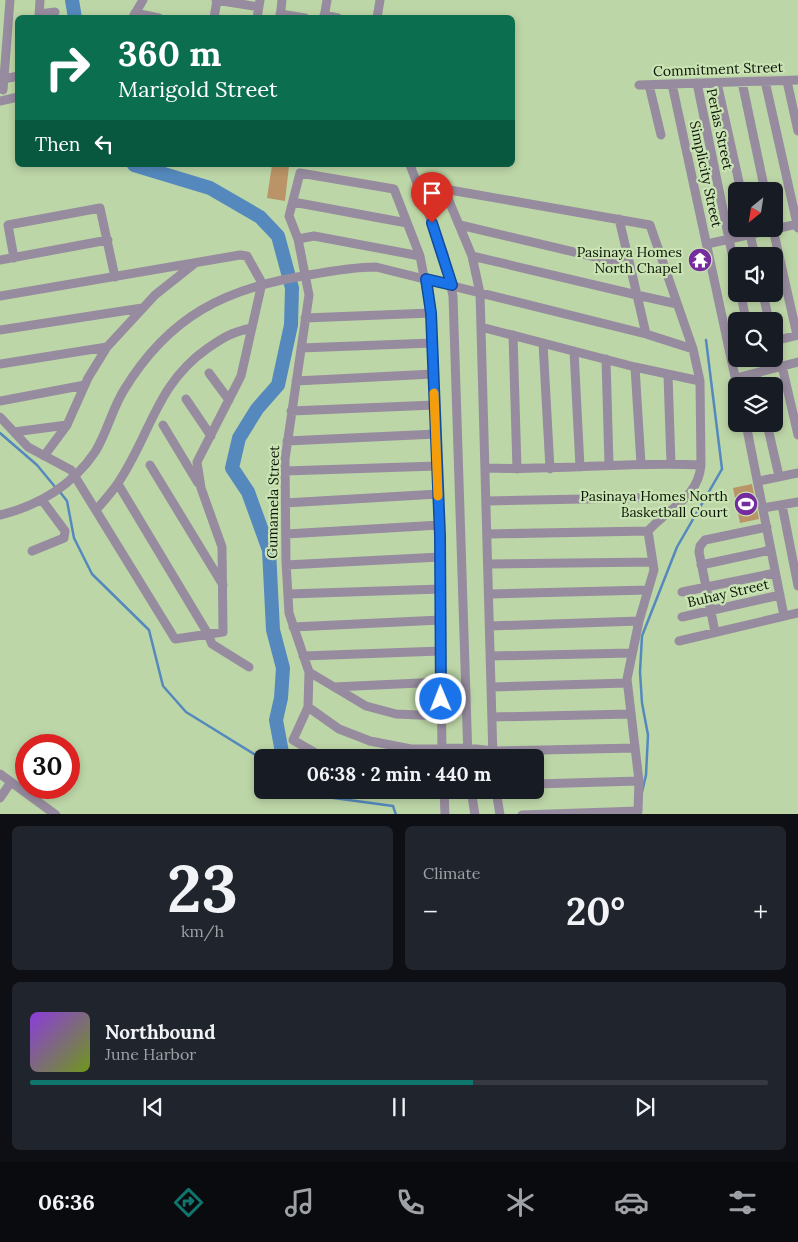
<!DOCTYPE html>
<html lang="en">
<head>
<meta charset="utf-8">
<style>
  body { margin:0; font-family:Lora,serif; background:#20242c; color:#f1f3f6; height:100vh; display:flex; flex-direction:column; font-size:19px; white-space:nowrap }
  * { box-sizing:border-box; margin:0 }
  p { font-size:16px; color:#9ea1a6 }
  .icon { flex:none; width:28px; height:28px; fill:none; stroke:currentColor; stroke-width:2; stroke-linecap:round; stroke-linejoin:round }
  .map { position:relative; height:814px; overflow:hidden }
  .panel { display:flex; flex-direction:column; gap:12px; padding:12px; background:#0d0f14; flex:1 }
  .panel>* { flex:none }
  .hud { position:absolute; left:15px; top:15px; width:500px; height:152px; border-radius:8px; box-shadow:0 2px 8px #0003; background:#0b6e4f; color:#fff; overflow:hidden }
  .needle { width:32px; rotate:210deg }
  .buttons { position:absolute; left:728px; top:182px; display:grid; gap:10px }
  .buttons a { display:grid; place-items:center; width:55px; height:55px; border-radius:8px; background:#171b24; box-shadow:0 2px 8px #0003; font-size:25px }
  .speed { position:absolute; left:15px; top:734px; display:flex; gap:10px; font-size:25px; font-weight:700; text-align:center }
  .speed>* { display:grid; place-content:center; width:65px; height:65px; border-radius:50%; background:#171b24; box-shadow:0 2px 8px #0003; line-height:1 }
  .speed .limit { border:8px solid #d22; background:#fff; color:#111 }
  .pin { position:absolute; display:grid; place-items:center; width:42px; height:42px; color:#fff; margin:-51px -21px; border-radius:50% 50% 50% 0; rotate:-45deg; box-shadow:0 0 5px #0007 }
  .pin .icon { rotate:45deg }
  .me { position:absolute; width:55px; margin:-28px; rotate:359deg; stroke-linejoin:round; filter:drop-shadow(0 0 4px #0008) }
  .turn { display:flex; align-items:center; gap:18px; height:105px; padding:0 20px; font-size:22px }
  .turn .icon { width:65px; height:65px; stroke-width:2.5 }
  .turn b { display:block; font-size:35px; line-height:42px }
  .then { display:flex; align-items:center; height:48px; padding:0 20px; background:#0003; gap:10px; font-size:19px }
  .big { font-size:38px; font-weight:800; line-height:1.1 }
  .panel .card { flex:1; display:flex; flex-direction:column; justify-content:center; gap:8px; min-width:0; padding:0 18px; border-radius:8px; background:#20242c }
  .panel .dial { align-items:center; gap:0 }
  .dial b { font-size:65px; line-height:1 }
  .song { display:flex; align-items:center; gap:15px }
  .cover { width:60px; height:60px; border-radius:8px; background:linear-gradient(135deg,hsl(270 70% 55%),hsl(80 70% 35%)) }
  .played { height:5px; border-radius:2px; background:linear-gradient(90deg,#0f766e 60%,#363941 60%) }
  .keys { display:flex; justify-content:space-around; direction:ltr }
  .heat { display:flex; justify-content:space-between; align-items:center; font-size:28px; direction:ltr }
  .panel .tiles { flex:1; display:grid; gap:12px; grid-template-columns:1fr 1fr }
  .card:last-child { grid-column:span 2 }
  .trip { position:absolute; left:254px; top:749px; width:290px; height:50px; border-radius:8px; background:#171b24; box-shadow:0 2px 8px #0003; font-weight:800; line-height:50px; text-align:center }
  .tab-bar { display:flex; height:80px; justify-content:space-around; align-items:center; background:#090b0e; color:#9ea1a6 }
  .tab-bar .icon { width:35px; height:35px }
  .tab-bar .current { color:#0f766e }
  .tab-bar b { font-size:22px; color:#f1f3f6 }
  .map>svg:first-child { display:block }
  .green { fill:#ba9366 }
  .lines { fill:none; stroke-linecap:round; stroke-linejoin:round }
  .stream { stroke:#5589be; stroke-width:2.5 }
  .river { stroke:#5589be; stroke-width:14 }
  .minor { stroke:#978c9f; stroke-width:9 }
  .route-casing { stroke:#114b97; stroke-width:12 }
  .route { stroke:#1a73e8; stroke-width:9 }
  .slow { stroke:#f59e0b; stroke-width:9 }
  .labels { text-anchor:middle; stroke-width:4.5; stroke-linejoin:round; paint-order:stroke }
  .street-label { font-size:14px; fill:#0b1404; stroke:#cae3b4 }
  .poi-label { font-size:14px; fill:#0b1404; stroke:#cae3b4; text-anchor:end }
</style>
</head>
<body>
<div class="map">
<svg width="798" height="815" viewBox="0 0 798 815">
  <rect width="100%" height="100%" fill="#bdd6a7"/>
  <path class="green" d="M272 165 289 166 285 201 267 198Z
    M752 484 759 519 740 523 733 488Z"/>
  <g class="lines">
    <path class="stream" d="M0 433 37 465 56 488
      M60 492 67 501 74 538 92 574 149 630 163 686 186 712 262 759
      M312 790 319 796 393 806 396 815
      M642 792 646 775 648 735 642 703 640 672 642 636 677 547 722 469 706 340"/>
    <path class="river" d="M72 0 75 18
      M134 165 210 188 260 217 278 236 292 288 291 325 278 385 257 409 239 438 232 468 248 492 269 550 273 630 283 668 281 698 276 720 283 758"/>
    <path class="minor" d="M216 0 259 7
      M135 13 159 18
      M39 14 55 12
      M280 14 305 18
      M324 15 338 18
      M133 17 143 0
      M39 18 40 0
      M214 18 217 0
      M257 18 260 0
      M280 18 282 0
      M324 18 327 0
      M377 18 380 0
      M4 79 18 76
      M765 81 798 228
      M787 81 798 131
      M742 82 765 191
      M697 83 736 273
      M717 83 741 191
      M672 84 737 386
      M639 85 798 80
      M649 85 661 135
      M3 90 10 0
      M0 101 18 97
      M410 165 444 254 453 296 468 758
      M429 189H444L650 225 693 349 700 381 701 465C630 461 558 471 486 468
      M444 189 472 256 480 293 493 758
      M293 202 407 223
      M619 219 637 295 677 304
      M460 225 629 265
      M773 229 797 335
      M749 230 755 256
      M298 239 314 236 420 256
      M707 244 798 224
      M472 256 637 295 646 334
      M14 258 8 225 100 208 115 277
      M0 260 108 240
      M741 294 746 321
      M763 294 769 321
      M0 296 240 255 247 256 262 283 241 376 197 462 201 488 222 547 223 632 175 639 71 470 28 447 0 417
      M305 318 431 313
      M481 327 635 367 700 381
      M0 330 142 308
      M513 335 517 469
      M774 341 798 335
      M543 343 550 469
      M301 348 432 343
      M574 351 580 467
      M606 359 609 465
      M0 364 107 347
      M782 366 798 435
      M635 367 641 464
      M209 373 229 400
      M756 373 759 386
      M668 375 671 464
      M736 378 798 362
      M296 381 433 374
      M186 399 211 436
      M0 401 85 385
      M291 411 435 405
      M746 424 784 616
      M767 424 779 476
      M163 425 198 483
      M14 432 67 425
      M287 441 436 434
      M44 456 67 425 88 378 107 347 155 295 194 264
      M150 465 223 585
      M285 471 437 466
      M759 481 798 473
      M118 484 208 634 212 644 249 667
      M487 501 686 497
      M285 503 438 494
      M782 505 798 586
      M763 508 798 502
      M96 510C104 501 112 492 118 483 151 434 156 384 208 348 224 337 232 332 252 328
      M0 515C38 506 73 485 95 452 107 433 112 409 124 390 169 316 225 288 309 275 331 271 353 267 376 267L646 334 693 349
      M286 534 440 525
      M488 534 648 531
      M32 551 64 538 65 531 42 500
      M489 564 653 562
      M286 565 440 557
      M701 565 771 550
      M682 592 775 573
      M288 594 441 589
      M490 594 648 590
      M682 617 780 595
      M490 626 639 621
      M293 627 441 620
      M715 632 699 552 700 546 705 540 767 527
      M679 641 798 613
      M303 656 441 651
      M491 656 631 653
      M309 672 366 706 396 714 442 716
      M334 687 441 682
      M492 687 627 683
      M308 707 339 729 370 741 411 749 467 748 493 751 635 748
      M492 717 631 714
      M324 758 293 740 308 707 309 672 289 613 286 562 285 459 309 295 298 239 289 216 300 173 394 189 420 256 431 313 440 536 442 758
      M0 774 56 815
      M535 784 639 781
      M444 790 445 815
      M471 790 475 815
      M496 790 500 815
      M0 798 11 782
      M522 815 638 811 639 781 627 679 639 621 654 570 648 531C668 508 698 499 701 465"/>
  </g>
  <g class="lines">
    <g class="route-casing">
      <path id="route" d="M432 223 452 285 426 279 431 313 440 536 441 699"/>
    </g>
    <use href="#route" class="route"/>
    <path class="slow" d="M434 393 438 496"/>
  </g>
  <defs>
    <g id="temple-disc" transform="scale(1.25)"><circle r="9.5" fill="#752c9f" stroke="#cae3b4"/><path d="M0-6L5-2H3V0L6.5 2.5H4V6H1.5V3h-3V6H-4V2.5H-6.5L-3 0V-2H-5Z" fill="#fff"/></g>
    <g id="stadium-disc" transform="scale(1.25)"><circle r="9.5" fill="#752c9f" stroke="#cae3b4"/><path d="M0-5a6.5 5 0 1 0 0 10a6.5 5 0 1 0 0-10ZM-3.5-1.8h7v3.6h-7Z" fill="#fff"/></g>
  </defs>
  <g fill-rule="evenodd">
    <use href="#temple-disc" x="700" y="260"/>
    <use href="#stadium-disc" x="746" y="504"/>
  </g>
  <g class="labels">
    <g class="street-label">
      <text transform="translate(718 69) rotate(-2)" y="5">Commitment Street</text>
      <text transform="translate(720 129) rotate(78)" y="5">Perlas Street</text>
      <text transform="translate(706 174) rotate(78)" y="5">Simplicity Street</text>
      <text transform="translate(273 502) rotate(-89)" y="5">Gumamela Street</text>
      <text transform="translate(728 593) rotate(-13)" y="5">Buhay Street</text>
    </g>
    <g class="poi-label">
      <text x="682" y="257">Pasinaya Homes<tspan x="682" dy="16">North Chapel</tspan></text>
      <text x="728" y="501">Pasinaya Homes North<tspan x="728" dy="16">Basketball Court</tspan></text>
    </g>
  </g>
</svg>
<div class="buttons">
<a><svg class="needle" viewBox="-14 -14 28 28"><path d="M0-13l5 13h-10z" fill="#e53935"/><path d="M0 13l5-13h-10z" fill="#9ea1a6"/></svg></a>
<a><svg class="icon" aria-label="sound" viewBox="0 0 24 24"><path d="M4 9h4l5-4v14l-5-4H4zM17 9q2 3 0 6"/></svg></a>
<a><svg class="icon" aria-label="search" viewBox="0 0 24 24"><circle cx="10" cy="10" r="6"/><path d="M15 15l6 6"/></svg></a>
<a><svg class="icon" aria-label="layers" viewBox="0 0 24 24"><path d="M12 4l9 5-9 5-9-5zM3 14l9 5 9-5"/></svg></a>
</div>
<div class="speed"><div class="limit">30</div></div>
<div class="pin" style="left:432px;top:223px;background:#d93025"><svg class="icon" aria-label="arrive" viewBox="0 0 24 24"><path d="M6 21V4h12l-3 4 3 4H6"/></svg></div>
<svg class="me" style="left:441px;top:699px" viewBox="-20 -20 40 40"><circle r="17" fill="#1a73e8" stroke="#fff" stroke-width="3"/><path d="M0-11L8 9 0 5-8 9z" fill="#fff"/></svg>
<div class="trip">06:38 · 2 min · 440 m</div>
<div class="hud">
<div class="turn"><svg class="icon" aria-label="right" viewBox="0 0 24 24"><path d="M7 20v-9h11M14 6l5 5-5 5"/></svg><div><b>360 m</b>Marigold Street</div></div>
<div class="then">Then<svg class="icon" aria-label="left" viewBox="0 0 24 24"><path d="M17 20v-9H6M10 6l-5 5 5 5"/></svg></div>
</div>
</div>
<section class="panel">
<div class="tiles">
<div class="card dial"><b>23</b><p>km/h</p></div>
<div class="card"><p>Climate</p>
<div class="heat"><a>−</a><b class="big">20°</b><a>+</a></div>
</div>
<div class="card">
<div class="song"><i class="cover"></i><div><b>Northbound</b><p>June Harbor</p></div></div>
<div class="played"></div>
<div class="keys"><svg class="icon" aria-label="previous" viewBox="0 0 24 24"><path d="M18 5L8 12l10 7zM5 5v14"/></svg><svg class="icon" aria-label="pause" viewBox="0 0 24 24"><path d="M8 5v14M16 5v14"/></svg><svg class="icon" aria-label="next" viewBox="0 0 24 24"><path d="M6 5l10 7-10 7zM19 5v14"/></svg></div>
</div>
</div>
</section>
<nav class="tab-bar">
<b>06:36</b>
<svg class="icon current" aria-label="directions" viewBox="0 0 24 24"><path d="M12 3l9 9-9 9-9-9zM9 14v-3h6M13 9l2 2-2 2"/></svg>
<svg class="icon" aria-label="music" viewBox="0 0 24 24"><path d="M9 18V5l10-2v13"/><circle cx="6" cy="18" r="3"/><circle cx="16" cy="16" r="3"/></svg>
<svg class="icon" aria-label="phone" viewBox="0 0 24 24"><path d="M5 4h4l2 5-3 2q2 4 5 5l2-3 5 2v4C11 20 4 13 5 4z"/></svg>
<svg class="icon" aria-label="climate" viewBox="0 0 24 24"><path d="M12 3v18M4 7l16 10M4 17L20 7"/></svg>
<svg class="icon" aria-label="car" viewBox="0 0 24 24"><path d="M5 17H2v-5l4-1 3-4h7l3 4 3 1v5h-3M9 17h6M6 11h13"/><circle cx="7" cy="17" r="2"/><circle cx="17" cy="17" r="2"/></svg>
<svg class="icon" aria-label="filters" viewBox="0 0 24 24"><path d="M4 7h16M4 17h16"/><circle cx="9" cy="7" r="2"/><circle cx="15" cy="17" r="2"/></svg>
</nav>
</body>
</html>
